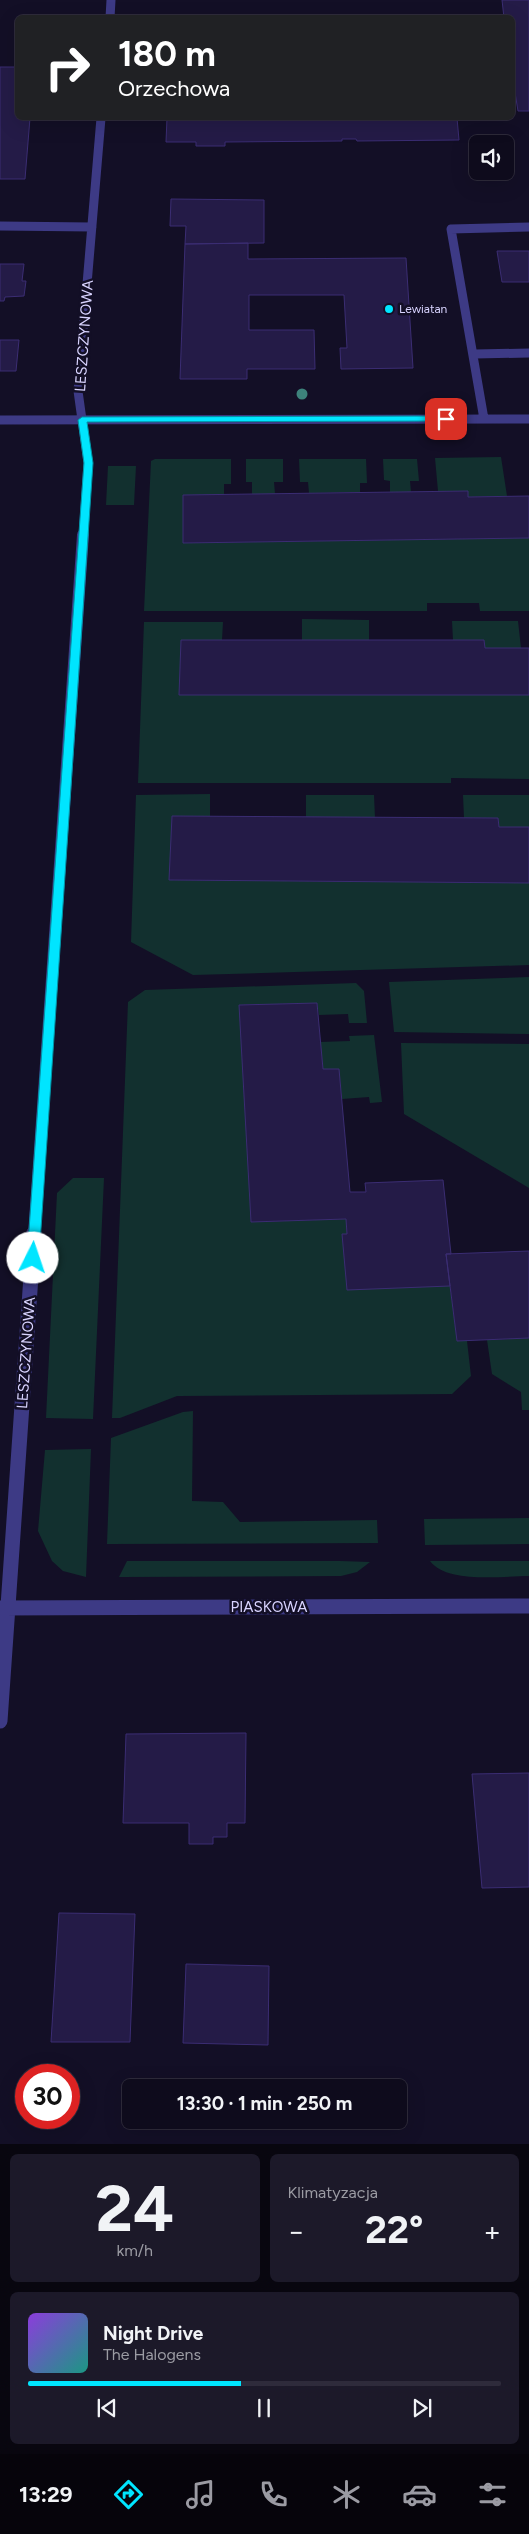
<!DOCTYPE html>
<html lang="pl">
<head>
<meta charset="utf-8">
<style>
  body { margin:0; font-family:Figtree,sans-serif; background:#1c1929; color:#f1f3f6; height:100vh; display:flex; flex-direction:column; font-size:19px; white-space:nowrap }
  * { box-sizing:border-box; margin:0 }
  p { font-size:16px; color:#9b9ba3 }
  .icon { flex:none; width:28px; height:28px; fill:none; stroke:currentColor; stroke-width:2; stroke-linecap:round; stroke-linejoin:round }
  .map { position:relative; height:2144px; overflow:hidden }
  .panel { display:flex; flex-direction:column; gap:10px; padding:10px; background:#08060f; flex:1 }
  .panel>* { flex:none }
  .top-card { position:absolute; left:15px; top:15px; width:500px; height:105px; border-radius:8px; box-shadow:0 5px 20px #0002,0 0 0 1px #2e2b3b; background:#202124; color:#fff; overflow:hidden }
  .tools { position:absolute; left:469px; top:135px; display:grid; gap:10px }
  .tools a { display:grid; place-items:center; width:45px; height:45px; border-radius:8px; background:#0e0b1c; box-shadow:0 5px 20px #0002,0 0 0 1px #2e2b3b; font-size:25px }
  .speed { position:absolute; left:15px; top:2064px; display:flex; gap:10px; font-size:25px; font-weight:700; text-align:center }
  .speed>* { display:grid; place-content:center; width:65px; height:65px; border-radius:50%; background:#0e0b1c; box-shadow:0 5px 20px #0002,0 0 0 1px #2e2b3b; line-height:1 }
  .speed .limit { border:8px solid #d22; background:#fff; color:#111 }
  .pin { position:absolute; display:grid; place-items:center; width:42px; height:42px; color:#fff; margin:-21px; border-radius:10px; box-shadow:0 2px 8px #0006 }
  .me { position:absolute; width:55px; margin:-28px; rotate:4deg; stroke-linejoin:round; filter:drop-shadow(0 0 4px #0008) }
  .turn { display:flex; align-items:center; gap:18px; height:105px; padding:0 20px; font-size:22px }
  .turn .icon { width:65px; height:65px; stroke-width:2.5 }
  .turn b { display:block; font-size:35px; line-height:42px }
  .big { font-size:38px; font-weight:700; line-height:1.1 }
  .panel .widget { flex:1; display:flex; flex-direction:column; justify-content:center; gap:8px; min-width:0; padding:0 18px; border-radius:8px; background:#1c1929 }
  .panel .dial { align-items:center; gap:0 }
  .dial b { font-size:65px; line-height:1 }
  .song { display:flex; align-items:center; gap:15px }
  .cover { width:60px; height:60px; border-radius:8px; background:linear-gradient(135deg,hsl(270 70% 55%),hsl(170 70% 35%)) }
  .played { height:5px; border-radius:2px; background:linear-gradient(90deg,#00e5ff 45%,#2e2b3b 45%) }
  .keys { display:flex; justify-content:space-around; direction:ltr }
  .heat { display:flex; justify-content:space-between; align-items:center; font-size:28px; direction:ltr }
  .panel .tiles { flex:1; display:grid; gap:10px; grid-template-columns:1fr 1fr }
  .widget:last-child { grid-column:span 2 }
  .trip { position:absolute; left:122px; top:2079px; width:285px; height:50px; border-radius:8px; background:#0e0b1c; box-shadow:0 5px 20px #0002,0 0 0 1px #2e2b3b; font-weight:700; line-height:50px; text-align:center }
  .menu { display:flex; height:80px; justify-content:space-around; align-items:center; background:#06040b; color:#9b9ba3 }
  .menu .icon { width:35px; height:35px }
  .menu .on { color:#00e5ff }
  .menu b { font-size:22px; color:#f1f3f6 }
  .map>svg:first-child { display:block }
  .green { fill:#12302f }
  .building { fill:#241b47; stroke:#3b2d73 }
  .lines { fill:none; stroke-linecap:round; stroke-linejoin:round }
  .minor-far2 { stroke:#3d3a85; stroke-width:9 }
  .minor-far1 { stroke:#3d3a85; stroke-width:12 }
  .minor { stroke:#3d3a85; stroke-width:15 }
  .tree { fill:#3d827b }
  .route { fill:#00e5ff; stroke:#0095a6 }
  .poi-dot { fill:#00e5ff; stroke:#130f26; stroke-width:2 }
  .labels { text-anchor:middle; stroke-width:5; stroke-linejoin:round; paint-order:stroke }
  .far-poi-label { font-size:12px; fill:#d9d4ff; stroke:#130f26; text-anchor:start }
  .street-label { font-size:15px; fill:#d9d4ff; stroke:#130f26 }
</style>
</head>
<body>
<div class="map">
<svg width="529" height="2144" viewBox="0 0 529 2144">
  <rect width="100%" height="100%" fill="#130f26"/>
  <path class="green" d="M501 457 507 496 468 497 467 491H438L435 458Z
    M155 459H231V484H224V495H183L184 543 529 538V611H480L479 603H427V611H144L151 461Z
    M246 459H283V482H274L275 494H252V482H246Z
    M299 459H366L367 483H360V492L309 493 308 482H300Z
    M383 459H417L419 481H410L411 492H390V481L384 480Z
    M108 466H136L134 505H106Z
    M302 619 369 620V640H302Z
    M452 621H518L521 648H485L484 640H453Z
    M144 622H223L222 640H181L179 695H529V779L451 778V783H138Z
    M210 794V816H172L169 880 529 883V965L193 975 131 942 136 795Z
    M306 795H374L375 818 306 817Z
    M463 795H529V827H499L498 818H464Z
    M529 977V1034L394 1032 389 982Z
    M356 983 364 991 367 1023H349L348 1014 319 1015 317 1003 240 1005 251 1222 346 1219 347 1234H342L450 1286 457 1341H467L471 1376 452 1394 177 1396 120 1418H112L128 1002 145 990Z
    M374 1035 382 1102 370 1103 369 1097 342 1099 339 1069H323L320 1042 350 1041 349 1036Z
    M401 1043 529 1044V1188L404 1114Z
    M73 1178H104L93 1419 46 1418 57 1193Z
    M529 1338V1410H522L521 1392 492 1374 487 1340Z
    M193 1411 192 1501 223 1502 240 1522 377 1520 378 1543 107 1544 111 1438 183 1412Z
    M91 1449 86 1577 63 1571 52 1561 38 1531 45 1450Z
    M529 1518V1544L425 1545 424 1519Z
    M127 1561H340L370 1562 357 1572 341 1576 119 1577Z
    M430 1561H529V1576C503 1576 447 1584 430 1561Z"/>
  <path class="building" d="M502 0H529V111H518L512 74V18H504Z
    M0 67H18V118H30L25 179H0Z
    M167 118H457L459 140 357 141 356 139H342V141L225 142V146H196V142H166Z
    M171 199 264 200V243L185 244 186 226H170Z
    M248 243V259L406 258 413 368 341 369 340 348H347L344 295H249V330H314L315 369H247V379H180L185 244Z
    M497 251H529V282H502Z
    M0 264H24L22 281H26L24 296 5 297 4 301H0Z
    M0 340H19L16 371H0Z
    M468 491V497L529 496V538L183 543V495Z
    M181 640H484L485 648H529V695H179Z
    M172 816 498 818 499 827H529V883L169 880Z
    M317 1003 323 1069H339L350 1192H366L365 1183 443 1180 451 1254H446L450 1286 347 1290 342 1234H347L346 1219 251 1222 239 1005Z
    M529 1251V1338L457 1341 446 1254Z
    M246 1733 245 1823H227V1837H213V1844H189V1823H123L126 1734Z
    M529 1773V1887L482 1888 472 1774Z
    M59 1913 135 1914 130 2042H51Z
    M186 1964 269 1966 268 2045 183 2043Z"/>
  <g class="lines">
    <path class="minor-far2" d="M110 18 111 0
      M0 226 92 227
      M475 354 529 353
      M484 419 451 229 529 227
      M0 420 529 419
      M83 536 88 463 78 391 101 118"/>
    <path class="minor-far1" d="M34 1235 83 535"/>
    <path class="minor" d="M0 1608 529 1606
      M0 1721 34 1233"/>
  </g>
  <circle class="tree" cx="302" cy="394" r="5.5"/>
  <path class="route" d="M446 416 451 419 449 421 87 422 93 463 39 1258 33 1263 28 1261 27 1258 84 463 78 420 82 417Z"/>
  <circle class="poi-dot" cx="389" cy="309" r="5"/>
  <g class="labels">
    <g class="far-poi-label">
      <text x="399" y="313">Lewiatan</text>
    </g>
    <g class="street-label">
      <text transform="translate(84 336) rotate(-86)" y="5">LESZCZYNOWA</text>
      <text transform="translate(26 1353) rotate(-86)" y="5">LESZCZYNOWA</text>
      <text x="269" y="1612">PIASKOWA</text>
    </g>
  </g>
</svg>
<div class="tools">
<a><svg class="icon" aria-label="sound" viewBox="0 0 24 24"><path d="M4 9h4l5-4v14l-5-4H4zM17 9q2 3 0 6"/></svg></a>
</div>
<div class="speed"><div class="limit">30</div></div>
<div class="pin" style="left:446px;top:419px;background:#d93025"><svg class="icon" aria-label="arrive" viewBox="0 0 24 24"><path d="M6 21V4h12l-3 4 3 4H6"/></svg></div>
<svg class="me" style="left:33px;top:1258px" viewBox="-20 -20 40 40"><circle r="19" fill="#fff"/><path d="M0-13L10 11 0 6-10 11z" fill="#00e5ff"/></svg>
<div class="trip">13:30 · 1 min · 250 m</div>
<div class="top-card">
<div class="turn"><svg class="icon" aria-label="right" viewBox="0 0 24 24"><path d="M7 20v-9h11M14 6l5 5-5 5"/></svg><div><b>180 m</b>Orzechowa</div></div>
</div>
</div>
<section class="panel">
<div class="tiles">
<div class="widget dial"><b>24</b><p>km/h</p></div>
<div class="widget"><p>Klimatyzacja</p>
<div class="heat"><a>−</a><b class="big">22°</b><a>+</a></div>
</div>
<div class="widget">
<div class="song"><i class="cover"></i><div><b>Night Drive</b><p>The Halogens</p></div></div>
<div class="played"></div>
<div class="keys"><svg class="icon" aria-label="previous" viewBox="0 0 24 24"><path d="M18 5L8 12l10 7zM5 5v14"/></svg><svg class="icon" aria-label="pause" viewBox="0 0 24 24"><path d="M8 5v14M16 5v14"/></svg><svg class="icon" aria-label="next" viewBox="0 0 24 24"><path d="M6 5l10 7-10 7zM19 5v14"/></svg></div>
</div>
</div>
</section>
<nav class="menu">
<b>13:29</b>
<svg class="icon on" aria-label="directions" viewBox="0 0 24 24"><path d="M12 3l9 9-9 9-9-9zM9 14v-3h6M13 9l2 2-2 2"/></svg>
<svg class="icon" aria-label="music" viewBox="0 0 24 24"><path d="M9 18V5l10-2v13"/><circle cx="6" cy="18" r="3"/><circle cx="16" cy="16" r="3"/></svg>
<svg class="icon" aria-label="phone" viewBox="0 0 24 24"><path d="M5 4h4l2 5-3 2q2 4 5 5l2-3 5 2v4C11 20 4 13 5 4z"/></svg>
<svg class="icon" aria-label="climate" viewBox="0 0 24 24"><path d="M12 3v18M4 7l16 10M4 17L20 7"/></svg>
<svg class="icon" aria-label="car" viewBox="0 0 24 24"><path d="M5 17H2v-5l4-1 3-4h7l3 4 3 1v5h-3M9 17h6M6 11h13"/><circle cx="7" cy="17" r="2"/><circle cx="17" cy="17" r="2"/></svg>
<svg class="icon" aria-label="filters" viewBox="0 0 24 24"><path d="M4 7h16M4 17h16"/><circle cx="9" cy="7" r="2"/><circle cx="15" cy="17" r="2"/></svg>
</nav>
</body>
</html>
